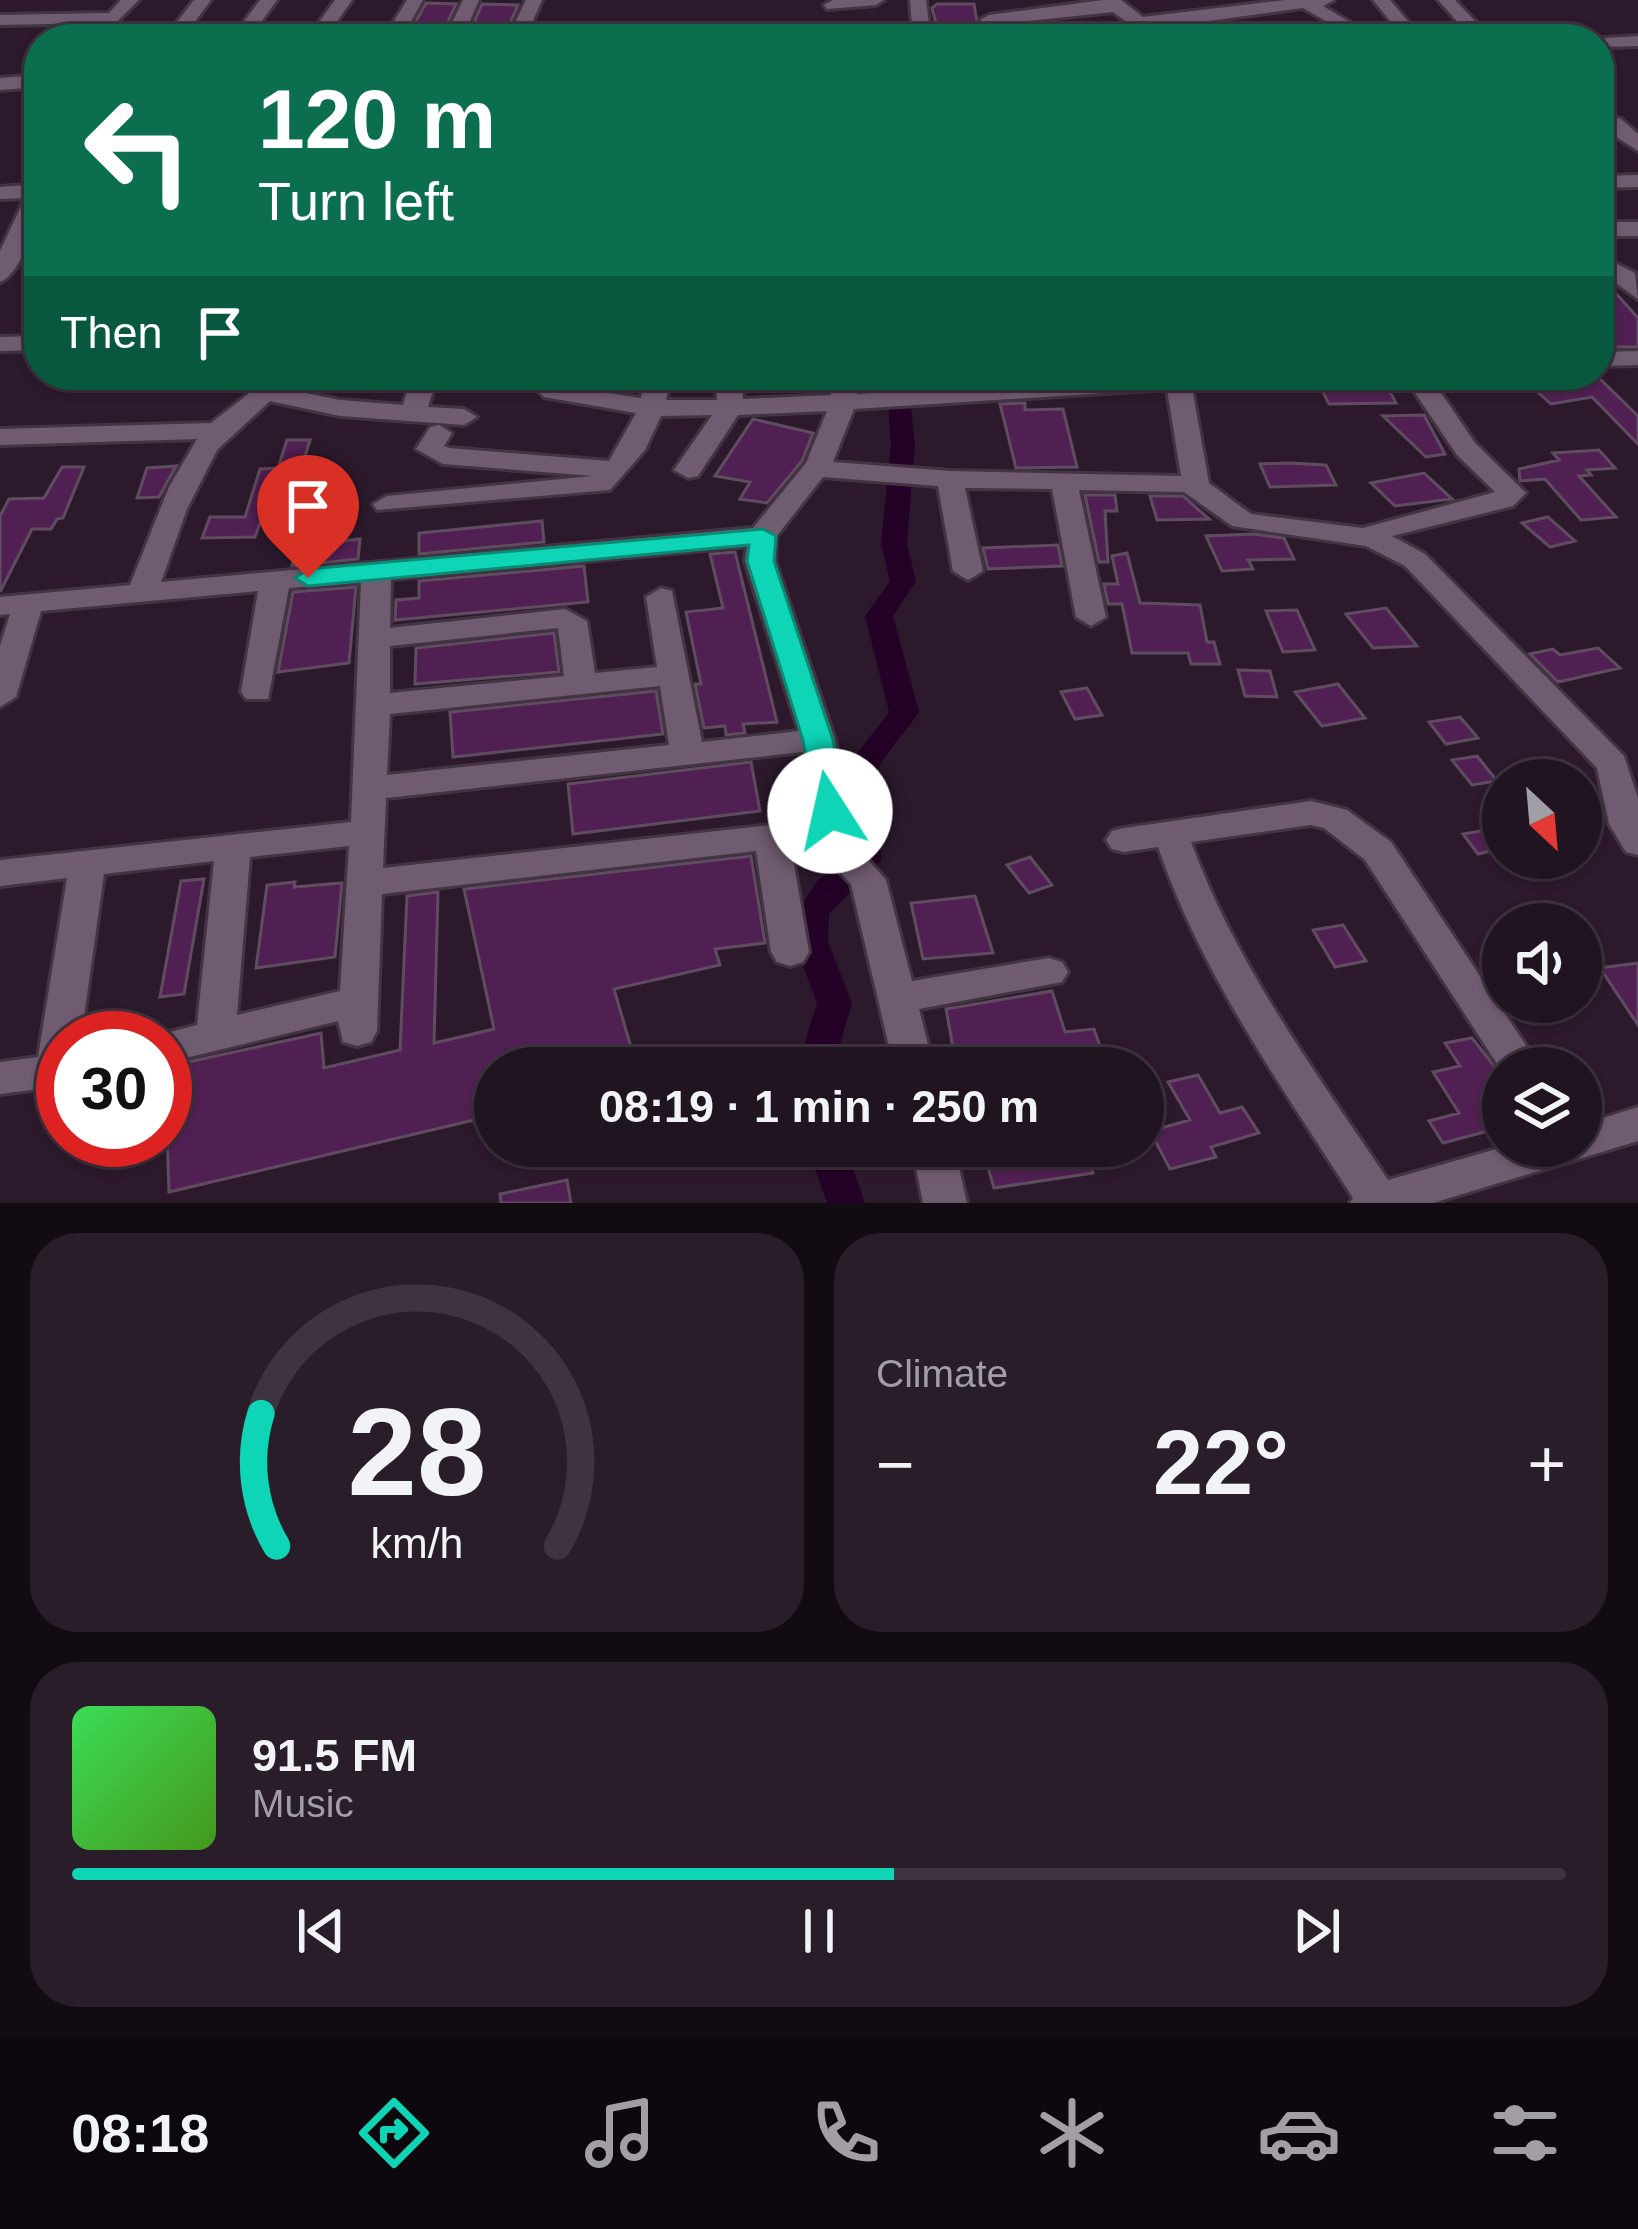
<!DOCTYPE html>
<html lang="en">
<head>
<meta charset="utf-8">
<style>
  body { margin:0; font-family:Helvetica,sans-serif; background:#291d2a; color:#f1f3f6; height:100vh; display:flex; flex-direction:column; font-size:45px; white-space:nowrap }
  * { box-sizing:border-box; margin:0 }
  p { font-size:39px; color:#a29ea5 }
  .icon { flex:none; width:66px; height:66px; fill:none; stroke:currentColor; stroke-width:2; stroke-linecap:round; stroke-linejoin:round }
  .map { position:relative; height:1203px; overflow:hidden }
  .drawer { display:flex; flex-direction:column; gap:30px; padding:30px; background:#120b12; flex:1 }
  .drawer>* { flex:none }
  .guide { position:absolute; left:24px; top:24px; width:1590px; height:366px; border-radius:48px; box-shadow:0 3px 9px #0004,0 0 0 3px #3e333f; background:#0b6e4f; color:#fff; overflow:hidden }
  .needle { width:78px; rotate:154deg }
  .controls { position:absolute; left:1482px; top:759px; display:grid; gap:24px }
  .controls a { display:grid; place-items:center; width:120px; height:120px; border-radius:50%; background:#211421; box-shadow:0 3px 9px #0004,0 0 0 3px #3e333f; font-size:60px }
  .speed { position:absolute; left:36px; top:1011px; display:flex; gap:24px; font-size:60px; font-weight:700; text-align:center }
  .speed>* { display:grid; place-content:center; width:156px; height:156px; border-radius:50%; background:#211421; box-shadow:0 3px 9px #0004,0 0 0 3px #3e333f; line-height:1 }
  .speed .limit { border:18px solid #d22; background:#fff; color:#111 }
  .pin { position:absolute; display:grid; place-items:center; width:102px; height:102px; color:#fff; margin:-123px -51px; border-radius:50% 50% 50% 0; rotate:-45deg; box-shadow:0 0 12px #0007 }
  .pin .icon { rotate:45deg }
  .me { position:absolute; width:132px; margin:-66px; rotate:350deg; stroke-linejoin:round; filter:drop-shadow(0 0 9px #0008) }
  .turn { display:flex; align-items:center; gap:42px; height:252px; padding:0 36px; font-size:54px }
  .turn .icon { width:156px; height:156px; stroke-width:2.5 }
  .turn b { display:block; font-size:84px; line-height:102px }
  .then { display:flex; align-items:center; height:114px; padding:0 36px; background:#0003; gap:24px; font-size:45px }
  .big { font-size:90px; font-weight:800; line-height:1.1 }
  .drawer .widget { flex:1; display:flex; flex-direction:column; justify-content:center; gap:18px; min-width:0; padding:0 42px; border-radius:48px; background:#291d2a }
  .drawer .dial { align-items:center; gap:0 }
  .dial svg { height:312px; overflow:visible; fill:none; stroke:#3e333f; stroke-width:7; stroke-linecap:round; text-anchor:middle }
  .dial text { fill:#f1f3f6; stroke:none }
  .song { display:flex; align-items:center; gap:36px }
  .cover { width:144px; height:144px; border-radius:18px; background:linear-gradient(135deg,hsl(130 70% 55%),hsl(100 70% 35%)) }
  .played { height:12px; border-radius:6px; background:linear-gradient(90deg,#0dd5b5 55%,#3e333f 55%) }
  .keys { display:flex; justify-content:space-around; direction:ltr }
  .heat { display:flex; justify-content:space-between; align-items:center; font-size:66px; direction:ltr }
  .drawer .tiles { flex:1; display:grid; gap:30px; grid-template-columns:1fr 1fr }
  .widget:last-child { grid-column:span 2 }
  .trip { position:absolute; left:474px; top:1047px; width:690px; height:120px; border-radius:60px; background:#211421; box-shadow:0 3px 9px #0004,0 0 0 3px #3e333f; font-weight:800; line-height:120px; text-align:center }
  .tabs { display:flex; height:192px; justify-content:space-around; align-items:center; background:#0d080d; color:#a29ea5 }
  .tabs .icon { width:84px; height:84px }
  .tabs .on { color:#0dd5b5 }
  .tabs b { font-size:54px; color:#f1f3f6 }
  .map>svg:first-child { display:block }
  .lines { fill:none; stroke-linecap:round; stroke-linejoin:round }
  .canal { fill:#240126; fill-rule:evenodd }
  .building { fill:#512053; stroke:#604c60; stroke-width:3 }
  .minor-casing { stroke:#433442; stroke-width:6 }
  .minor { fill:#705c70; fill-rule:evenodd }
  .route { fill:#0dd5b5; stroke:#088a76; stroke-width:3 }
</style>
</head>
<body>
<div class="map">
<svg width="1638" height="1203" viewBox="0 0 1638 1203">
  <rect width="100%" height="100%" fill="#2c1a2c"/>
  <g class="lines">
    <path class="canal" d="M886 375H908L915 445 907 544 916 581 893 616 919 712C901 740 866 770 868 805 868 825 882 840 881 861L829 914 828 942 852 1003 833 1068H797L817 1003 794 942 796 914 816 882 850 856C849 839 840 827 837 810 832 773 870 740 889 712L865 616 890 581 881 544 891 445Z
      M807 1146H845L865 1203H827Z"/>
  </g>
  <path class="building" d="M426 3 456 4 440 39H406Z
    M482 4 518 5 503 39H467Z
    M937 4H974L980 39H940L932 8Z
    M1613 290 1638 318V347H1599V291Z
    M1551 375H1596L1638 416V444L1592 397 1551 404 1531 386 1559 382Z
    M1356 379H1383L1396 403 1329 404 1317 381Z
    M1025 403V410L1063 409 1077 467 1016 468 1000 404Z
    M1424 415 1445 454 1426 457 1383 416Z
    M753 419 813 433 802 461 767 503 740 499 750 482 715 476Z
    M287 440H310L296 486 273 487 255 537 202 538 210 517H245L260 469 278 468Z
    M1599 450 1615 468 1587 470 1591 475 1579 476 1616 517 1581 520 1545 479 1520 481 1519 469 1559 460 1553 453Z
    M1288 463 1326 465 1336 485 1270 487 1260 464Z
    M176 466 159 497 137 498 147 468Z
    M62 467H84L63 518 57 519 51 529H32L0 592V516L9 499 44 498Z
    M1424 473 1452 499 1395 506 1371 483Z
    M1085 495H1115L1117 511H1105L1108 562H1099Z
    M1150 496H1183L1209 519 1157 520Z
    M1548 517 1575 541 1550 547 1522 523Z
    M542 521 544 542 419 554V533Z
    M1254 534 1284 538 1294 559 1248 560 1253 569 1222 571 1206 536Z
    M360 539 358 559 292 566 295 546Z
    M1058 545 1062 566 988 569 983 548Z
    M735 552 777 722 743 724 745 733 726 735 725 726 704 728 695 684H701L686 612 723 608 710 554Z
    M1127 553 1140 603 1200 605 1207 642H1214L1220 664H1191L1188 653H1132L1122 604H1108L1104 584H1118L1112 556Z
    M584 566 588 602 395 620 396 600 419 598V581Z
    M356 587 349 663 278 672 293 592Z
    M1386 608 1417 646 1373 648 1346 614Z
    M1297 610 1305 628 1315 650 1283 652 1266 611Z
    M554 633 559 672 415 684 416 648Z
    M1598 648 1620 668 1558 682 1530 654 1553 649 1560 655Z
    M1238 670 1270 671 1277 697 1245 696Z
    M1338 684 1365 718 1322 726 1295 692Z
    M1087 688 1102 715 1075 719 1061 692Z
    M656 691 663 734 453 757 450 712Z
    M1460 717 1478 738 1446 744 1429 722Z
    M1477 756 1497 781 1472 785 1452 760Z
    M751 762 760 811 573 834 568 784Z
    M1503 827V848L1478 854 1463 834Z
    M751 856 765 943 715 949 720 965 614 989 637 1068H495V1115L169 1192 165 1067 321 1033 324 1068 400 1050 407 896 438 892 434 1043 494 1029 464 889Z
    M1030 857 1052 885 1029 893 1007 865Z
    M204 879 184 994 160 997 181 881Z
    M295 882 294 887 342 883 335 957 256 968 267 885Z
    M975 896 993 953 923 959 911 903Z
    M1343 925 1366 961 1335 967 1313 930Z
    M1638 963V1025L1600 968Z
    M1052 991 1065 1032 1094 1029 1101 1049 956 1064 946 1009Z
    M1472 1038 1503 1077V1127L1443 1143 1429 1121 1459 1113 1433 1072 1460 1066 1445 1043Z
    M1198 1075 1220 1113 1242 1107 1259 1133 1211 1147 1216 1157 1170 1169 1150 1131 1190 1120 1168 1082Z
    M1084 1150 1093 1173 994 1188 987 1164Z
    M567 1180 571 1203H501L500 1194Z"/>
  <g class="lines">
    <g class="minor-casing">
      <path id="minor" d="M121 0H139L99 39 89 34 98 23 0 25V15L109 13Z
        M194 0H211L182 39H164Z
        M260 0H277L249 39H231Z
        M335 0H352L325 39H307Z
        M407 0H423L401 39H383Z
        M463 0H479L462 39H444Z
        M526 0H542L525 39H507Z
        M833 0H884L876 5 827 9 824 5Z
        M910 0H926L931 39H913Z
        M1103 0H1121L1143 17 1285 0H1334L1323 6 1356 26 1292 39H1245L1329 23 1303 8 1078 39H1024L1033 34 1128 23 1113 12 989 25 980 20 989 15Z
        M1373 0H1390L1423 39H1405Z
        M1438 0H1455L1492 39H1473Z
        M1638 36V46L1599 47V39H1592Z
        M39 75V87L0 90V78Z
        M1599 114 1621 119 1638 134V151L1599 126Z
        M1638 175V187L1599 188V176Z
        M39 184C39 209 25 272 0 282V251L25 198 0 199V187Z
        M1599 222H1638V236H1599Z
        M1599 255 1635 273 1638 299 1599 271Z
        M39 336V350L0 351V337Z
        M1638 351V365L1599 366V352Z
        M262 375H288L280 388 340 400 403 405 412 375H438L428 407 464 409 477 417 464 425 340 416 270 401 217 450 187 509 161 582 753 528 806 463 827 411 738 415 698 476 688 478 674 470 712 415 661 416 645 450 610 490 377 510 373 504 387 496 593 476 443 464 416 449 430 427 439 425 452 433 444 446 449 448 609 461 636 413 544 397 528 381 529 375H555L561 386 641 398 645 375H671L666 400H717L716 375H742L743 399 831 395 833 375H859L857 394 1156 375H1291L1278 383 1192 388 1209 483 1251 514 1363 528 1495 492 1457 455 1403 375H1429L1475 443 1526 493 1513 506 1392 536 1425 554 1624 756 1638 798V855L1626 852 1609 824 1597 768 1405 566 1366 546 1232 526 1184 492 1079 490 1106 617 1091 626 1076 617 1052 489 965 488 983 571 968 580 953 571 938 486 823 477 776 537 775 561 835 740 847 811 839 827 886 880 912 981 1049 958 1062 962 1068 972 1062 982 919 1009 934 1068H894L851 884 813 843 791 847 809 952 803 962 790 966 777 962 771 952 756 851 382 894 377 1031 371 1042 357 1046 343 1042 338 1021 165 1063V1038L151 1037 197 1025 214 861 104 874 81 1038H63V1086L0 1094V1062L38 1057 67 878 0 886V860L351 822 361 582 289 588 268 699H246L241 692 258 591 41 611 16 697 0 707V646L10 614 0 615V597L130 585 169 487 197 439 0 445V429L211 423 247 395ZM1167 389 1181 476 950 471 833 462 854 409ZM747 546 745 561 799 731 702 742 672 591 661 588 646 597 657 667 595 673 587 621 565 609 390 628 391 579ZM558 628 564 676 390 693V646ZM660 686 669 745 387 775 390 714ZM803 752 813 811 798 822 383 868 386 798ZM349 846 340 991 237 1015 250 857Z
        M1311 801 1347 810 1391 842 1541 1068H1503V1073L1365 860 1324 828 1311 825 1191 842C1237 967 1315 1071 1388 1180L1507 1146H1581V1125L1638 1107V1141L1433 1203H1350L1353 1198C1280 1084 1202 975 1158 847L1124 852 1112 849 1106 840 1112 831 1124 828Z
        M912 1146H954L967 1203H923Z"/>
    </g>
    <use href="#minor" class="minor"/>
  </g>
  <path class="route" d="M763 529 776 536 774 561 833 740 846 811 841 818H819L814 811 803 740 747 561 749 545 308 586 295 578 308 569Z"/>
</svg>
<div class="controls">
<a><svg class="needle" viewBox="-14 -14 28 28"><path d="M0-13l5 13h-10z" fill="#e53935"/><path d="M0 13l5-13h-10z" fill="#a29ea5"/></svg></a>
<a><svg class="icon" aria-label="sound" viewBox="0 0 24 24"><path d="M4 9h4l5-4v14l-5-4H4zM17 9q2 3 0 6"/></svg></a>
<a><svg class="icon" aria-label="layers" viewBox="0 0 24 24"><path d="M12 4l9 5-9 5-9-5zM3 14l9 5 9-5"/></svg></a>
</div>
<div class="speed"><div class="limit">30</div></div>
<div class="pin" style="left:308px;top:578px;background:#d93025"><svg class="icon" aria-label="arrive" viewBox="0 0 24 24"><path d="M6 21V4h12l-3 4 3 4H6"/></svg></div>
<svg class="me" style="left:830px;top:811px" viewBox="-20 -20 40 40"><circle r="19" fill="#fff"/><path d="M0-13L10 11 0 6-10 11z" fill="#0dd5b5"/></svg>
<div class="trip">08:19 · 1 min · 250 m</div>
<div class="guide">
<div class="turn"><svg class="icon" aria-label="left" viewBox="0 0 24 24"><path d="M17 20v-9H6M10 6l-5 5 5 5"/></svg><div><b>120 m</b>Turn left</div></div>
<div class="then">Then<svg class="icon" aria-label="arrive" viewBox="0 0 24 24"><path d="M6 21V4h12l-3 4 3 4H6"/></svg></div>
</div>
</div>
<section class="drawer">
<div class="tiles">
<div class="widget dial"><svg viewBox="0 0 100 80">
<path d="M14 69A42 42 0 1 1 86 69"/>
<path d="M14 69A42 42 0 0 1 10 35" stroke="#0dd5b5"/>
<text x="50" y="56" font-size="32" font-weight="700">28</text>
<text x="50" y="72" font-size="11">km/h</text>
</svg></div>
<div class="widget"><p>Climate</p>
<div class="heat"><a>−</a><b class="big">22°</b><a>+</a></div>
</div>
<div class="widget">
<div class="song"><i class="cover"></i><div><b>91.5 FM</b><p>Music</p></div></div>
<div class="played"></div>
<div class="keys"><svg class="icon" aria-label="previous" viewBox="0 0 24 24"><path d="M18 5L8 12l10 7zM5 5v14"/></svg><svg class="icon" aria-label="pause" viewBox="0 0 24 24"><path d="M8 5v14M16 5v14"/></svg><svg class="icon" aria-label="next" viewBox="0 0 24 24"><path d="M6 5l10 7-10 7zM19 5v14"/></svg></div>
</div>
</div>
</section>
<nav class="tabs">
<b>08:18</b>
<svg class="icon on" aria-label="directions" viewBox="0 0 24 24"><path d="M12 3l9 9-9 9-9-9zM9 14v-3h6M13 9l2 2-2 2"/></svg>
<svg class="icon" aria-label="music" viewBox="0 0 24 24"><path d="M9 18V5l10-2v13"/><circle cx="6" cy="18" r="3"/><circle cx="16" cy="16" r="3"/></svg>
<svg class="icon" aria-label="phone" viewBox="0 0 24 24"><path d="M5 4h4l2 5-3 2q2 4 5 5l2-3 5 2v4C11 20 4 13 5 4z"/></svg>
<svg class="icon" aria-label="climate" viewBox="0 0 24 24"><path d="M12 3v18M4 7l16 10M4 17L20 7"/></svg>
<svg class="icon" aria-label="car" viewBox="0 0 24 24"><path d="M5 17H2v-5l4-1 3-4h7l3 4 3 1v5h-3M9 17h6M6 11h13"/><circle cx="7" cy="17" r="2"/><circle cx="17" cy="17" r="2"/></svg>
<svg class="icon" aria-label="filters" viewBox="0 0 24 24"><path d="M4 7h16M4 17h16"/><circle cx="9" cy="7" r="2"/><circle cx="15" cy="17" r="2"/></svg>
</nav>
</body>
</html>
